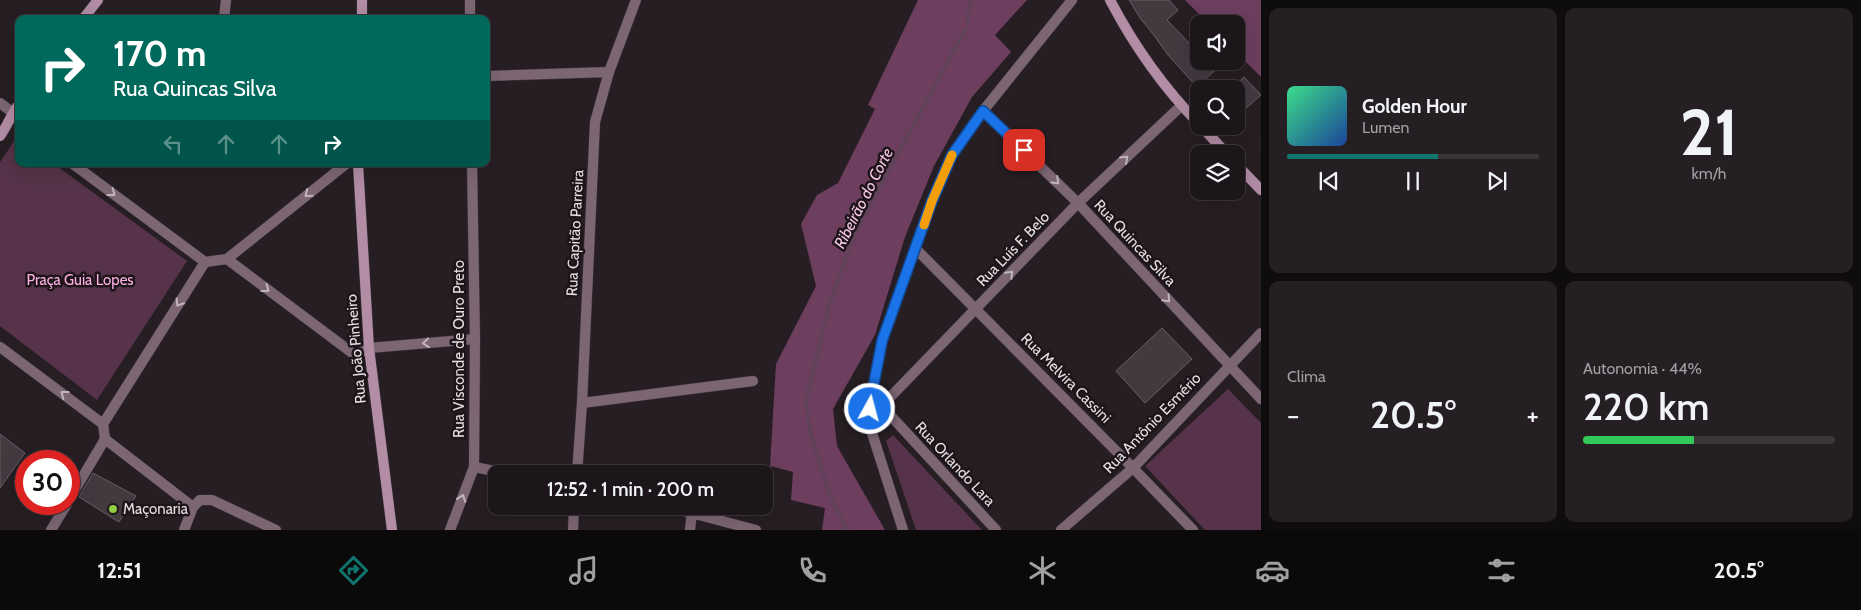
<!DOCTYPE html>
<html lang="pt">
<head>
<meta charset="utf-8">
<style>
  body { margin:0; font-family:Cabin,sans-serif; background:#251f23; color:#f1f3f6; height:100vh; display:flex; flex-direction:column; font-size:19px; white-space:nowrap }
  * { box-sizing:border-box; margin:0 }
  p { font-size:16px; color:#a09fa2 }
  .icon { flex:none; width:28px; height:28px; fill:none; stroke:currentColor; stroke-width:2; stroke-linecap:round; stroke-linejoin:round }
  .map { position:relative; flex:1; overflow:hidden }
  .details { display:flex; flex-direction:column; gap:8px; padding:8px; background:#0f0c0e; width:600px }
  .details>* { flex:none }
  .banner { position:absolute; left:15px; top:15px; width:475px; height:152px; border-radius:10px; box-shadow:0 5px 20px #0002,0 0 0 1px #3a3539; background:#00695c; color:#fff; overflow:hidden }
  .fabs { position:absolute; left:1190px; top:15px; display:grid; gap:10px }
  .fabs a { display:grid; place-items:center; width:55px; height:55px; border-radius:10px; background:#1c161a; box-shadow:0 5px 20px #0002,0 0 0 1px #3a3539; font-size:25px }
  .speed { position:absolute; left:15px; top:450px; display:flex; gap:10px; font-size:25px; font-weight:700; text-align:center }
  .speed>* { display:grid; place-content:center; width:65px; height:65px; border-radius:50%; background:#1c161a; box-shadow:0 5px 20px #0002,0 0 0 1px #3a3539; line-height:1 }
  .speed .limit { border:8px solid #d22; background:#fff; color:#111 }
  .pin { position:absolute; display:grid; place-items:center; width:42px; height:42px; color:#fff; margin:-21px; border-radius:10px; box-shadow:0 2px 8px #0006 }
  .me { position:absolute; width:55px; margin:-28px; rotate:7deg; stroke-linejoin:round; filter:drop-shadow(0 0 4px #0008) }
  .turn { display:flex; align-items:center; gap:18px; height:105px; padding:0 15px; font-size:22px }
  .turn .icon { width:65px; height:65px; stroke-width:2.5 }
  .turn b { display:block; font-size:35px; line-height:42px }
  .lanes { display:flex; align-items:center; height:48px; padding:0 15px; background:#0003; justify-content:center; gap:25px; direction:ltr }
  .lanes .off { opacity:.35 }
  .big { font-size:38px; font-weight:600; line-height:1.1 }
  .details .card { flex:1; display:flex; flex-direction:column; justify-content:center; gap:8px; min-width:0; padding:0 18px; border-radius:10px; background:#251f23 }
  .details .dial { align-items:center; gap:0 }
  .dial b { font-size:65px; line-height:1 }
  .song { display:flex; align-items:center; gap:15px }
  .cover { width:60px; height:60px; border-radius:8px; background:linear-gradient(135deg,hsl(150 70% 55%),hsl(220 70% 35%)) }
  .played { height:5px; border-radius:2px; background:linear-gradient(90deg,#0f766e 60%,#3a3539 60%) }
  .keys { display:flex; justify-content:space-around; direction:ltr }
  .heat { display:flex; justify-content:space-between; align-items:center; font-size:28px; direction:ltr }
  .charge { height:8px; border-radius:4px; background:linear-gradient(90deg,#34c759 44%,#3a3539 0) }
  .details .tiles { flex:1; display:grid; gap:8px; grid-template-columns:repeat(2,1fr) }
  .trip { position:absolute; left:488px; top:465px; width:285px; height:50px; border-radius:10px; background:#1c161a; box-shadow:0 5px 20px #0002,0 0 0 1px #3a3539; font-weight:600; line-height:50px; text-align:center }
  .menu { display:flex; height:80px; justify-content:space-around; align-items:center; background:#0b090a; color:#a09fa2 }
  .menu .icon { width:35px; height:35px }
  .menu .active { color:#0f766e }
  .menu b { font-size:22px; color:#f1f3f6 }
  main { display:flex; flex:1; min-height:0 }
  .map>svg:first-child { display:block }
  .green { fill:#56334a }
  .forest { fill:#6d3e5e }
  .water { fill:#28001e; stroke:#614359 }
  .lines { fill:none; stroke-linecap:round; stroke-linejoin:round }
  .stream { stroke:#614359; stroke-width:4 }
  .building { fill:#433a40; stroke:#685e64 }
  .street-casing { stroke:#41393e; stroke-width:11 }
  .secondary-casing { stroke:#41393e; stroke-width:11 }
  .street { stroke:#7d6674; stroke-width:10 }
  .secondary { stroke:#b28da5; stroke-width:10 }
  .oneway { stroke:#c1b5bc }
  .route-casing { stroke:#114b97; stroke-width:12 }
  .route { stroke:#1a73e8; stroke-width:9 }
  .slow { stroke:#f59e0b; stroke-width:9 }
  .poi-dot { fill:#90cd41; stroke:#1d151a; stroke-width:2 }
  .labels { text-anchor:middle; stroke-width:5; stroke-linejoin:round; paint-order:stroke }
  .street-label { font-size:15px; fill:#e5dfe3; stroke:#1d151a }
  .park-label { font-size:15px; fill:#fdb0e3; stroke:#1d151a }
  .poi-label { font-size:15px; fill:#e5dfe3; stroke:#1d151a; text-anchor:start }
  .water-label { font-size:16px; font-style:italic; fill:#f6c7e5; stroke:#1d151a }
</style>
</head>
<body>
<main>
<div class="map">
<svg width="1261" height="530" viewBox="0 0 1261 530">
  <rect width="100%" height="100%" fill="#261e23"/>
  <path class="green" d="M17 137 19 138V164H54L187 261 97 400 0 326V162Z
    M1228 389 1261 423V530H1205L1145 466Z
    M893 435 982 530H916L886 441Z"/>
  <path class="forest" d="M918 0H1027L995 35 1011 52 972 97 934 166 905 237 875 335 833 409 837 446 885 530H822L825 508 791 500 793 472 770 466 776 364 816 286 801 224 817 195 838 183 875 109 868 105Z
    M1185 0H1261V77L1236 52V24H1209Z"/>
  <path class="water" d="M972 0 966 29 857 231 830 302 806 401 812 433 831 495 849 530H847L830 495 810 433 806 401 830 302 856 231 966 28Z"/>
  <g class="lines">
    <path class="stream" d="M967 23 971 0
      M847 530 830 495 810 433 806 401 830 302 856 231 965 30"/>
  </g>
  <path class="building" d="M1129 0H1169L1178 10 1167 20 1192 46 1199 40V61H1225L1197 87 1168 55 1153 34 1140 18Z
    M1244 77 1261 95 1236 117V84Z
    M1162 328 1192 359 1145 403 1116 371Z
    M0 434 25 453 0 488Z
    M93 473 136 496 119 522 79 497Z"/>
  <g class="lines">
    <g class="street-casing">
      <path id="street" d="M470 0V19
        M224 19 226 0
        M486 76 609 72
        M0 103 12 112 19 122
        M983 111 1078 203 1261 399
        M73 164 205 262
        M916 249 1133 468 1193 530
        M227 259 355 355 369 348 475 339
        M205 262 227 259 346 164
        M0 347 103 424
        M878 402 996 530
        M582 403 753 381
        M871 417 1078 203 1181 106
        M105 439 103 424 205 262
        M105 439 193 507
        M474 467 510 474
        M577 474 582 403 595 122 609 72 636 0
        M69 500 105 439
        M665 506 756 530
        M51 530 67 504
        M184 530 193 507 200 500H212L276 530
        M450 530 474 467 475 339 472 164
        M573 530 574 506
        M690 530 692 512
        M903 530 872 433 870 409 874 383 882 341 932 201 952 155 983 111 1072 0
        M1061 530 1133 468 1261 333"/>
    </g>
    <g class="secondary-casing">
      <path id="secondary" d="M1110 0C1133 44 1164 88 1199 124
        M83 19 98 0
        M362 19V0
        M1201 126 1227 154
        M0 136C8 125 11 114 19 104
        M358 164 369 348 392 530
        M1236 164 1261 190"/>
    </g>
    <use href="#street" class="street"/>
    <use href="#secondary" class="secondary"/>
  </g>
  <defs><path id="oneway-chevron" d="M-2-3.5L2.5 0L-2 3.5" fill="none" stroke-width="1.6" stroke-linecap="round" stroke-linejoin="round" transform="scale(1.25)"/></defs>
  <g class="oneway">
    <use href="#oneway-chevron" transform="translate(1125 159) rotate(-43)"/>
    <use href="#oneway-chevron" transform="translate(1056 181) rotate(44)"/>
    <use href="#oneway-chevron" transform="translate(112 193) rotate(37)"/>
    <use href="#oneway-chevron" transform="translate(308 194) rotate(141)"/>
    <use href="#oneway-chevron" transform="translate(1010 274) rotate(-46)"/>
    <use href="#oneway-chevron" transform="translate(266 289) rotate(37)"/>
    <use href="#oneway-chevron" transform="translate(1167 299) rotate(47)"/>
    <use href="#oneway-chevron" transform="translate(179 303) rotate(122)"/>
    <use href="#oneway-chevron" transform="translate(426 343) rotate(175)"/>
    <use href="#oneway-chevron" transform="translate(64 394) rotate(-143)"/>
    <use href="#oneway-chevron" transform="translate(462 498) rotate(-70)"/>
  </g>
  <g class="lines">
    <g class="route-casing">
      <path id="route" d="M870 409 874 383 882 341 932 201 952 155 983 111 1024 150"/>
    </g>
    <use href="#route" class="route"/>
    <path class="slow" d="M924 225 932 201 952 155"/>
  </g>
  <circle class="poi-dot" cx="113" cy="509" r="5"/>
  <g class="labels">
    <g class="street-label">
      <text transform="translate(575 233) rotate(-87)" y="5">Rua Capitão Parreira</text>
      <text transform="translate(1135 243) rotate(47)" y="5">Rua Quincas Silva</text>
      <text transform="translate(1013 249) rotate(-46)" y="5">Rua Luís F. Belo</text>
      <text transform="translate(356 349) rotate(-95)" y="5">Rua João Pinheiro</text>
      <text transform="translate(459 349) rotate(-90)" y="5">Rua Visconde de Ouro Preto</text>
      <text transform="translate(1066 378) rotate(45)" y="5">Rua Melvira Cassini</text>
      <text transform="translate(1152 423) rotate(-46)" y="5">Rua Antônio Esmério</text>
      <text transform="translate(955 464) rotate(47)" y="5">Rua Orlando Lara</text>
    </g>
    <g class="park-label">
      <text x="80" y="285">Praça Guia Lopes</text>
    </g>
    <g class="poi-label">
      <text x="123" y="514">Maçonaria</text>
    </g>
    <g class="water-label">
      <text transform="translate(863 198) rotate(-63)" y="6">Ribeirão do Corte</text>
    </g>
  </g>
</svg>
<div class="fabs">
<a><svg class="icon" aria-label="sound" viewBox="0 0 24 24"><path d="M4 9h4l5-4v14l-5-4H4zM17 9q2 3 0 6"/></svg></a>
<a><svg class="icon" aria-label="search" viewBox="0 0 24 24"><circle cx="10" cy="10" r="6"/><path d="M15 15l6 6"/></svg></a>
<a><svg class="icon" aria-label="layers" viewBox="0 0 24 24"><path d="M12 4l9 5-9 5-9-5zM3 14l9 5 9-5"/></svg></a>
</div>
<div class="speed"><div class="limit">30</div></div>
<div class="pin" style="left:1024px;top:150px;background:#d93025"><svg class="icon" aria-label="arrive" viewBox="0 0 24 24"><path d="M6 21V4h12l-3 4 3 4H6"/></svg></div>
<svg class="me" style="left:870px;top:409px" viewBox="-20 -20 40 40"><circle r="17" fill="#1a73e8" stroke="#fff" stroke-width="3"/><path d="M0-11L8 9 0 5-8 9z" fill="#fff"/></svg>
<div class="trip">12:52 · 1 min · 200 m</div>
<div class="banner">
<div class="turn"><svg class="icon" aria-label="right" viewBox="0 0 24 24"><path d="M7 20v-9h11M14 6l5 5-5 5"/></svg><div><b>170 m</b>Rua Quincas Silva</div></div>
<div class="lanes"><svg class="icon off" aria-label="left" viewBox="0 0 24 24"><path d="M17 20v-9H6M10 6l-5 5 5 5"/></svg><svg class="icon off" aria-label="ahead" viewBox="0 0 24 24"><path d="M12 20V5M6 11l6-6 6 6"/></svg><svg class="icon off" aria-label="ahead" viewBox="0 0 24 24"><path d="M12 20V5M6 11l6-6 6 6"/></svg><svg class="icon" aria-label="right" viewBox="0 0 24 24"><path d="M7 20v-9h11M14 6l5 5-5 5"/></svg></div>
</div>
</div>
<section class="details">
<div class="tiles">
<div class="card">
<div class="song"><i class="cover"></i><div><b>Golden Hour</b><p>Lumen</p></div></div>
<div class="played"></div>
<div class="keys"><svg class="icon" aria-label="previous" viewBox="0 0 24 24"><path d="M18 5L8 12l10 7zM5 5v14"/></svg><svg class="icon" aria-label="pause" viewBox="0 0 24 24"><path d="M8 5v14M16 5v14"/></svg><svg class="icon" aria-label="next" viewBox="0 0 24 24"><path d="M6 5l10 7-10 7zM19 5v14"/></svg></div>
</div>
<div class="card dial"><b>21</b><p>km/h</p></div>
<div class="card"><p>Clima</p>
<div class="heat"><a>−</a><b class="big">20.5°</b><a>+</a></div>
</div>
<div class="card"><p>Autonomia · 44%</p><b class="big">220 km</b><div class="charge"></div></div>
</div>
</section>
</main>
<nav class="menu">
<b>12:51</b>
<svg class="icon active" aria-label="directions" viewBox="0 0 24 24"><path d="M12 3l9 9-9 9-9-9zM9 14v-3h6M13 9l2 2-2 2"/></svg>
<svg class="icon" aria-label="music" viewBox="0 0 24 24"><path d="M9 18V5l10-2v13"/><circle cx="6" cy="18" r="3"/><circle cx="16" cy="16" r="3"/></svg>
<svg class="icon" aria-label="phone" viewBox="0 0 24 24"><path d="M5 4h4l2 5-3 2q2 4 5 5l2-3 5 2v4C11 20 4 13 5 4z"/></svg>
<svg class="icon" aria-label="climate" viewBox="0 0 24 24"><path d="M12 3v18M4 7l16 10M4 17L20 7"/></svg>
<svg class="icon" aria-label="car" viewBox="0 0 24 24"><path d="M5 17H2v-5l4-1 3-4h7l3 4 3 1v5h-3M9 17h6M6 11h13"/><circle cx="7" cy="17" r="2"/><circle cx="17" cy="17" r="2"/></svg>
<svg class="icon" aria-label="filters" viewBox="0 0 24 24"><path d="M4 7h16M4 17h16"/><circle cx="9" cy="7" r="2"/><circle cx="15" cy="17" r="2"/></svg>
<b>20.5°</b>
</nav>
</body>
</html>
